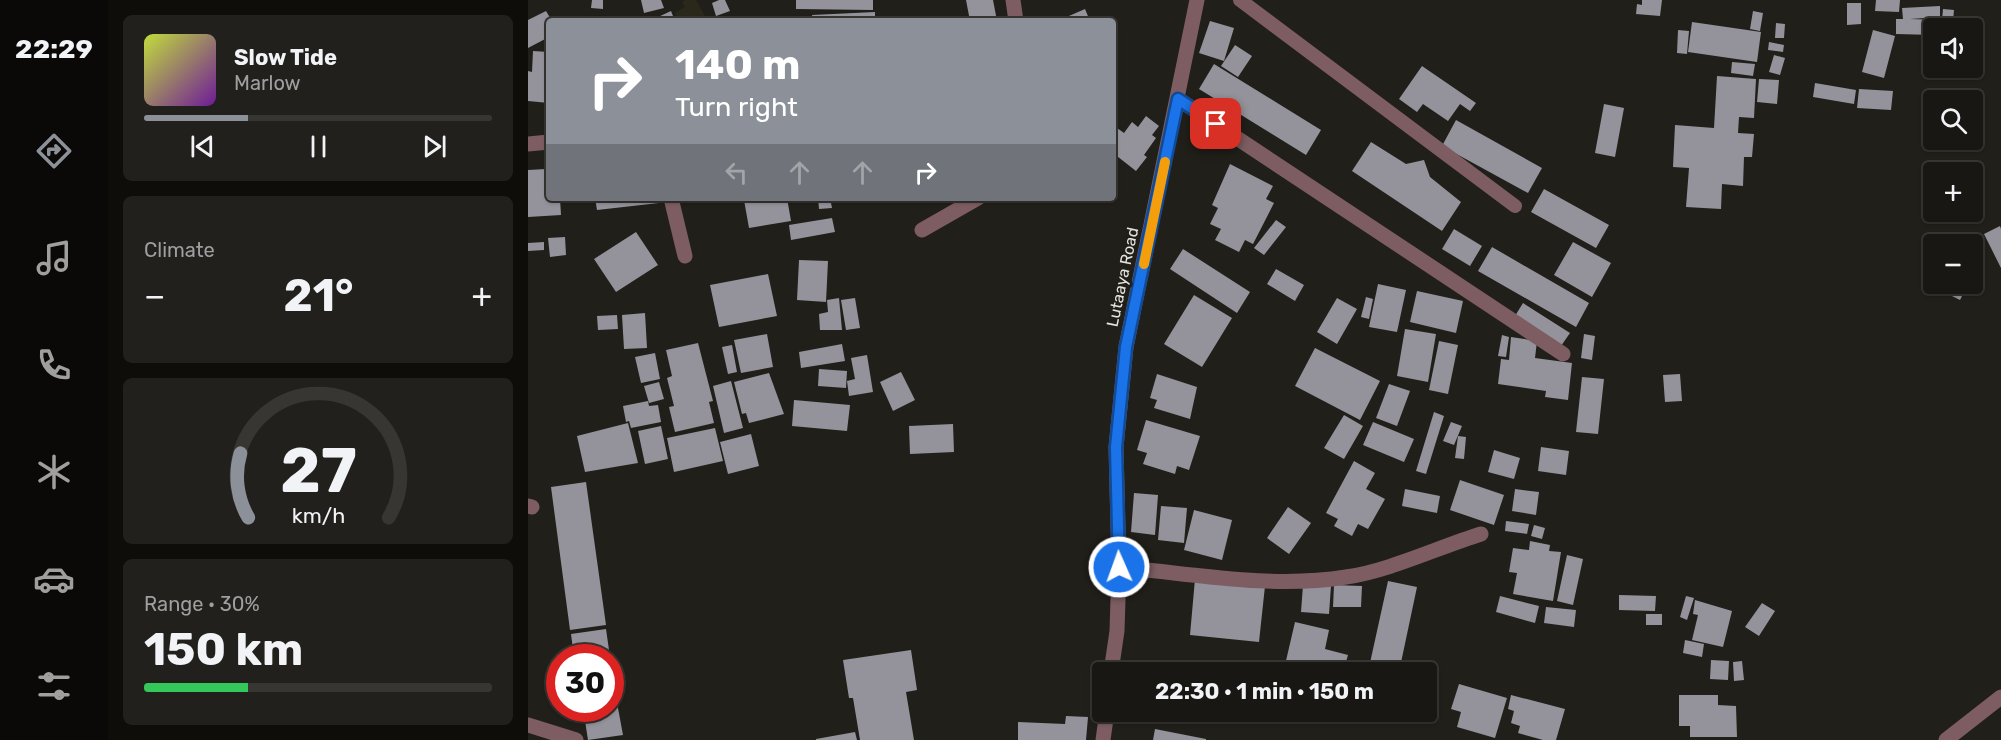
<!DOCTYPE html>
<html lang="en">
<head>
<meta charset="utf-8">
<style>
  body { margin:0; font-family:Rubik,sans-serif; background:#22201c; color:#f1f3f6; height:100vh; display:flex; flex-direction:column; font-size:22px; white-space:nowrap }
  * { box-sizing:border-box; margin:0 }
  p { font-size:20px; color:#9f9fa0 }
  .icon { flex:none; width:33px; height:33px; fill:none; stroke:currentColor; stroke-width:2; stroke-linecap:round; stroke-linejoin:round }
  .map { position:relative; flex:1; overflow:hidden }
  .details { display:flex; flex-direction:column; gap:15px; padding:15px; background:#0e0d0a; width:420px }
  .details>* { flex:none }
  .top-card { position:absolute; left:18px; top:18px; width:570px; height:183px; border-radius:6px; box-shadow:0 2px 4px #0004,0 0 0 2px #373633; background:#8c9099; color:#fff; overflow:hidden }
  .fabs { position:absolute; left:1395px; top:18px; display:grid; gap:12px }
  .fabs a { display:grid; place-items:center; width:60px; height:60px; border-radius:6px; background:#191713; box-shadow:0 2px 4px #0004,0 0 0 2px #373633; font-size:30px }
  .speed { position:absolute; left:18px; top:644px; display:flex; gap:12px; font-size:30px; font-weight:700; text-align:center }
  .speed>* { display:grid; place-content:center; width:78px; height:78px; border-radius:50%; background:#191713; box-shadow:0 2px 4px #0004,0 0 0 2px #373633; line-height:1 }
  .speed .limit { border:9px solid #d22; background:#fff; color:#111 }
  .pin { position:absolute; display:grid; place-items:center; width:51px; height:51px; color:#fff; margin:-26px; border-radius:12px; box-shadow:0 3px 9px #0006 }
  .me { position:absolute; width:66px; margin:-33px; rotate:358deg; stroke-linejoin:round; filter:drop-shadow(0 0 4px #0008) }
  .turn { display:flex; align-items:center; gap:21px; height:126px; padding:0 30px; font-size:27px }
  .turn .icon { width:78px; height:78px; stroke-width:2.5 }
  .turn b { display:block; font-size:42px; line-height:51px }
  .lanes { display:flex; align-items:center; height:57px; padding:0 30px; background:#0003; justify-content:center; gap:30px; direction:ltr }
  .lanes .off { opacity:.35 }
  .big { font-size:45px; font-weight:700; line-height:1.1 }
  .details .widget { flex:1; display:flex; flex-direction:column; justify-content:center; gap:9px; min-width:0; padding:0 21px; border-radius:9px; background:#22201c }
  .details .dial { align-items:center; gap:0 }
  .dial svg { height:156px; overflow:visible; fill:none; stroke:#373633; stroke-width:7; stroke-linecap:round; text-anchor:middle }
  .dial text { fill:#f1f3f6; stroke:none }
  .song { display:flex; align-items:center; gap:18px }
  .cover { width:72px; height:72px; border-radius:9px; background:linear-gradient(135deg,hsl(70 70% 55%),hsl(280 70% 35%)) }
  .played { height:6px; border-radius:3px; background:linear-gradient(90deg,#8c9099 30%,#373633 30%) }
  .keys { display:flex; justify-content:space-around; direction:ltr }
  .heat { display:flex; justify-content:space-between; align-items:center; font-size:33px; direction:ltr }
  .charge { height:9px; border-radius:4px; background:linear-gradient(90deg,#34c759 30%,#373633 0) }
  .trip { position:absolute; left:564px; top:662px; width:345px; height:60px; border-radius:6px; background:#191713; box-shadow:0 2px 4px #0004,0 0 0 2px #373633; font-weight:700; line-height:60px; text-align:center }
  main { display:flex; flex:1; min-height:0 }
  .tabs { display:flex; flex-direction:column; width:108px; justify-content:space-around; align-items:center; background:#0a0908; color:#9f9fa0 }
  .tabs .icon { width:42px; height:42px }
  .tabs .current { color:#8c9099 }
  .tabs b { font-size:27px; color:#f1f3f6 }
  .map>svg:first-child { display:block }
  .built { fill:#2a271b }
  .building { fill:#94939b }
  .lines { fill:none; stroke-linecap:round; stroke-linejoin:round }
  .service { stroke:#7d5d62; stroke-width:14 }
  .minor { stroke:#7d5d62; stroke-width:15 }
  .route-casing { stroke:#114b97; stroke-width:15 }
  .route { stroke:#1a73e8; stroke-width:10 }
  .slow { stroke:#f59e0b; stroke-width:10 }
  .labels { text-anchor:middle; stroke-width:6; stroke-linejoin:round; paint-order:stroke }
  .street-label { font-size:16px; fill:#e5e4e0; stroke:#211f19 }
</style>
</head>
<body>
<main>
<nav class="tabs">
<b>22:29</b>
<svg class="icon current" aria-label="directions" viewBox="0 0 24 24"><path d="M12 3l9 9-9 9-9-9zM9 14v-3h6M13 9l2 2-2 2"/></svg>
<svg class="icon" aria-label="music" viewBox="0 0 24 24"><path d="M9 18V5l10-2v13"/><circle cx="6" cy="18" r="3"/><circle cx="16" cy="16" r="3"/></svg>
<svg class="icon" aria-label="phone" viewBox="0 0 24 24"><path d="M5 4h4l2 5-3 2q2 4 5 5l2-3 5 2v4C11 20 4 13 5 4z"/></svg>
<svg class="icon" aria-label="climate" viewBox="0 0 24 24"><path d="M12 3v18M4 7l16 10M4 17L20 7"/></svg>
<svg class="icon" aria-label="car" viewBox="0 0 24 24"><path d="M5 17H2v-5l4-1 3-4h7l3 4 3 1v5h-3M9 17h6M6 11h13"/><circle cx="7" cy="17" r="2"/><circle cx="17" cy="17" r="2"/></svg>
<svg class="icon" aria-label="filters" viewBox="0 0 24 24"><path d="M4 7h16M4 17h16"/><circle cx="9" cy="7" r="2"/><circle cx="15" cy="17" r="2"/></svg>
</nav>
<section class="details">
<div class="widget">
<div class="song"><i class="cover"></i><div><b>Slow Tide</b><p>Marlow</p></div></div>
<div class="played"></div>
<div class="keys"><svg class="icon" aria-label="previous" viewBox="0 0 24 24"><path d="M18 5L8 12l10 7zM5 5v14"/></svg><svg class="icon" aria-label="pause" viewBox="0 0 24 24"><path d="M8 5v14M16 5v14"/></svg><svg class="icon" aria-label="next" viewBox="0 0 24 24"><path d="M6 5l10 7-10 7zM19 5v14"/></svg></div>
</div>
<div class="widget"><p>Climate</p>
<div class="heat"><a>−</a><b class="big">21°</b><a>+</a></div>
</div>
<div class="widget dial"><svg viewBox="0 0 100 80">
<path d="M14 69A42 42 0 1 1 86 69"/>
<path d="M14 69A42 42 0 0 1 10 36" stroke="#8c9099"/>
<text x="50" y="56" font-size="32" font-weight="700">27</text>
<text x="50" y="72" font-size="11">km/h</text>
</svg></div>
<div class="widget"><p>Range · 30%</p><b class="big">150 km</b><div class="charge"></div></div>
</section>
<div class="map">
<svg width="1473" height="740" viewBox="0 0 1473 740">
  <rect width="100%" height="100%" fill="#211f19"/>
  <path class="built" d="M157 0H168L180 21H151L147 13 157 7 154 2Z"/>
  <path class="building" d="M64 0H75V9L63 8Z
    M113 0H133L136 8 116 13Z
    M191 0H197L202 11 188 16 184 3Z
    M268 0H345V10L268 9Z
    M438 0H465L469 21H442Z
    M1114 0H1134L1132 16 1108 14 1109 4 1114 5Z
    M1348 0H1372L1371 12 1347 11Z
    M1319 3H1333V24L1319 25Z
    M1412 6V17L1382 19 1411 20V28H1406V35L1368 34V19H1375L1374 8Z
    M557 9 562 21H535L534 19Z
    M1415 9 1426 10 1425 21 1414 20Z
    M18 11 24 21H21V37L0 48V20Z
    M143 11 147 21H132L130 17Z
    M1225 11 1235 13 1232 31 1222 29Z
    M347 12V21H285L284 15Z
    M682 21 706 28 696 61 671 53Z
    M1164 22 1233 32 1229 62 1160 52Z
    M1248 23 1257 24 1256 38H1247Z
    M1150 30 1161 31 1159 54 1149 53Z
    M1345 30 1367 36 1356 78 1334 72Z
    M1241 42 1256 45 1255 52 1240 50Z
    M707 45 724 56 710 77 693 66Z
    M5 51 21 52V103L0 101V71L4 72Z
    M1246 55 1257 58 1252 75 1241 72Z
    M1204 62 1227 64 1225 76 1203 73Z
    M686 64 793 130 778 155 671 89Z
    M894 66 948 103 942 111 932 104 920 121 895 104 889 112 871 99Z
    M1189 76 1228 79 1226 118 1211 117 1210 133 1226 134 1224 157H1216L1215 186 1194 184 1193 209 1158 207 1161 168 1145 167 1147 125 1186 128Z
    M1231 79 1251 80 1249 104 1229 102Z
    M1287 83 1328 90 1326 104 1285 97Z
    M1331 89 1365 91 1363 110 1329 108Z
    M1076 104 1096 108 1087 157 1067 153Z
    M618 116 631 126 624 135 628 138 616 155 619 157 608 171 585 153V134L589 128 596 133 604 122 610 127Z
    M928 120 1014 168 1000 193 914 146Z
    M843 142 878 164 896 160 902 177 933 202 914 231 824 171Z
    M702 164 745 186 738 199 746 203 725 244 717 240 711 252 687 240 693 229 682 224 690 208 684 205Z
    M18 169 21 198H32L33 215 0 217V170Z
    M1016 189 1081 225 1068 248 1003 212Z
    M67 198H131V203L69 210Z
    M204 198H259L263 221 221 228 216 200 205 202Z
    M290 198H302L304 208 291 209Z
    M304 218 307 232 263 240 261 225Z
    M748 220 758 227 736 255 726 248Z
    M1472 226 1473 229V268L1456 234Z
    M926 229 954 246 942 266 914 249Z
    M108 232 130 265 88 292 66 259Z
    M37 237 38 255 22 257 20 238Z
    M16 242V250L0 251V243Z
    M1045 242 1083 263 1064 297 1026 275Z
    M964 247 1061 303 1048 327 950 271Z
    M655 249 722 292 709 313 642 269Z
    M271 260 300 261 298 302 269 300Z
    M748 269 776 285 767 301 739 284Z
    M240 274 249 316 191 327 182 285Z
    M850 284 878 290 869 332 841 327Z
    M1418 284H1430L1438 288 1432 300 1414 291Z
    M889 291 935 301 928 333 882 322Z
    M666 295 704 318 674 367 636 344Z
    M838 297 845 299 841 319 833 317Z
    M311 298 314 330H292L291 314 300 312 299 300Z
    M327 298 332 328 318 330 313 300Z
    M809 298 829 309 809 344 789 332Z
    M995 303 1042 333 1033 346 987 316Z
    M117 313 119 348 96 349 94 315Z
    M89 315 90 329 70 330 69 316Z
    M877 329 908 334 900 382 869 376Z
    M239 334 245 367 213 373 206 340Z
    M1056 334 1067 336 1064 360 1053 358Z
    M974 335 981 337 978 357 970 356Z
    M983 337 1009 341 1007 358 1044 363 1040 400 1017 397 1018 391 970 384 973 359 981 360Z
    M911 341 930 345 920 394 901 390Z
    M170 343 185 401 181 402 186 423 147 432 141 407 146 406 139 378 144 376 138 350Z
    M314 344 317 361 273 368 271 352Z
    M204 345 209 372 200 374 194 347Z
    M787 348 852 381 832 420 767 386Z
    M127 353 132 379 113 383 107 357Z
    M339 355 345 392 321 396 319 381 327 379 323 358Z
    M291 369 319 371 318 388 290 386Z
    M373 372 387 400 365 411 352 382Z
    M241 373 256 414 221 423 218 413 214 414 206 382Z
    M629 374 669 387 662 419 626 408 629 400 622 398Z
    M1152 374 1154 401 1137 402 1135 375Z
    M1054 377 1076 379 1070 434 1048 432Z
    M203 381 215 428 196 433 185 386Z
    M131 382 136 399 121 403 116 386Z
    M861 384 882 391 869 426 848 418Z
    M266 400 322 405 319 431 264 426Z
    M120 401 121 406 130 405 133 422 103 428 101 421 98 422 95 406Z
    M906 412 916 416 898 474 888 471Z
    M816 415 835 426 816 459 796 448Z
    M618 420 672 436 661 470 649 466 647 474 615 464 619 453 609 450Z
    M845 422 886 439 876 462 835 445Z
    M923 422 934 426 926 445 915 441Z
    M100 423 110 463 57 472 49 436Z
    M425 424 426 452 382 454 381 426Z
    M133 426 140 459 117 464 110 431Z
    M187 428 195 461 146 472 139 438Z
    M223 434 231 466 200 474 192 442Z
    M930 436 938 437 936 459 927 458Z
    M1013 447 1041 451 1038 475 1010 471Z
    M966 450 992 458 986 479 960 472Z
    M826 461 847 473 838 489 857 499 840 529 830 524 824 536 806 526 810 519 798 513Z
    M932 480 976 495 966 525 922 510Z
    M58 482 78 625 42 630 23 487Z
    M877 489 912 496 909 513 874 506Z
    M987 489 1011 492 1008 515 984 511Z
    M606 493 630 495 627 535 603 532Z
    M633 506 659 508 656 543 630 540Z
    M760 507 783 523 761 554 739 538Z
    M666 510 704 520 694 560 656 550Z
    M978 521 1001 524 999 534 977 531Z
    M1006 525 1017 528 1014 539 1003 536Z
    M1002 541 1022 545 1021 551 1033 552 1025 601 985 594 989 573 981 572 985 548 1001 550Z
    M1039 555 1055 559 1045 605 1029 601Z
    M667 579 737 586 731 642 662 635Z
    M860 581 889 587 871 672H840Z
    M775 585 803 586 801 614 773 612Z
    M806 585 834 586 833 607H805Z
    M1091 595 1128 596 1127 611 1091 610Z
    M972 596 1011 606 1007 623 968 612Z
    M1158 596 1166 598 1159 620 1152 617Z
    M1167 600 1204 611 1195 647 1164 640 1170 615 1165 614Z
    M1234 603 1247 611 1231 636 1217 627Z
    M1018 607 1048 610 1046 627 1016 623Z
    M1118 614H1134V625H1118Z
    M767 622 801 630 797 649 820 655 815 672H764L765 667 757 665Z
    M78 629 82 657H46L43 634Z
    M1157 640 1176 644 1174 657 1155 653Z
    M383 650 389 690 378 692 386 740H332L325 698H321L315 660Z
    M1183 660 1201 661 1200 680 1182 679Z
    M1214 661 1216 680 1206 681 1205 662Z
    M82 665 95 735 60 740 55 708H82Z
    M931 684 979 698 967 738 929 727 933 712 923 709Z
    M983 695 1037 709 1028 740H1015L990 733 992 726 983 723 986 711 980 709Z
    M1151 695H1190V705L1208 706 1209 737H1162V726H1151Z
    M538 716 560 717 558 740H490V722L537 724Z
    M627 729 678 739V740H625Z
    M327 732 329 740H288V739Z"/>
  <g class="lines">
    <path class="service" d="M712 0 987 206"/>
    <path class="minor" d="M485 0 488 21
      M650 99 1035 354
      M0 144 21 142
      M143 198 157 256
      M394 230 450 198
      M0 506 4 507
      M591 567C666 574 744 589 818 577 861 571 911 547 953 534
      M583 672 589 631 591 567 588 447 598 347 669 0
      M0 725 48 740
      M575 740 579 711
      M1418 740 1473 697"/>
  </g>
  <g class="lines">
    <g class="route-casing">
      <path id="route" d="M591 567 588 447 598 347 650 99 688 124"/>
    </g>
    <use href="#route" class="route"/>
    <path class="slow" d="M616 264 637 162"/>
  </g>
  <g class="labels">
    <g class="street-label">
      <text transform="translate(594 277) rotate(-78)" y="6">Lutaaya Road</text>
    </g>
  </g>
</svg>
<div class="fabs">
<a><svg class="icon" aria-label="sound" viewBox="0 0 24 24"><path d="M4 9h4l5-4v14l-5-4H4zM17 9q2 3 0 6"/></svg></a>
<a><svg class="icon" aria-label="search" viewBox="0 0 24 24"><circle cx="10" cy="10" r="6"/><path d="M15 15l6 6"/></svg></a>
<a>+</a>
<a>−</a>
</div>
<div class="speed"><div class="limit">30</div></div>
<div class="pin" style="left:688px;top:124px;background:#d93025"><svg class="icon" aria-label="arrive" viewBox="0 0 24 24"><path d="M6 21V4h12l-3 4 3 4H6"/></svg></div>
<svg class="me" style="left:591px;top:567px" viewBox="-20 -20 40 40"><circle r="17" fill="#1a73e8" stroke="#fff" stroke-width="3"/><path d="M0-11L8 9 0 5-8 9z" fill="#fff"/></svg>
<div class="trip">22:30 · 1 min · 150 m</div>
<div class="top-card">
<div class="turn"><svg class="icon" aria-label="right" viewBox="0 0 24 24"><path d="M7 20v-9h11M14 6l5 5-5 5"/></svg><div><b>140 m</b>Turn right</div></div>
<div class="lanes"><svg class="icon off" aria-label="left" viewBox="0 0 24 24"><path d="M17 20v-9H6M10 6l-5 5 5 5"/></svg><svg class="icon off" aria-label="ahead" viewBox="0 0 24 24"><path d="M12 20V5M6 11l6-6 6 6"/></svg><svg class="icon off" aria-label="ahead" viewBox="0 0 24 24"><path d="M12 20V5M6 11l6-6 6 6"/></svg><svg class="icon" aria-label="right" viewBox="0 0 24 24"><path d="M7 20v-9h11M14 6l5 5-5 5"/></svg></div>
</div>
</div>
</main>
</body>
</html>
